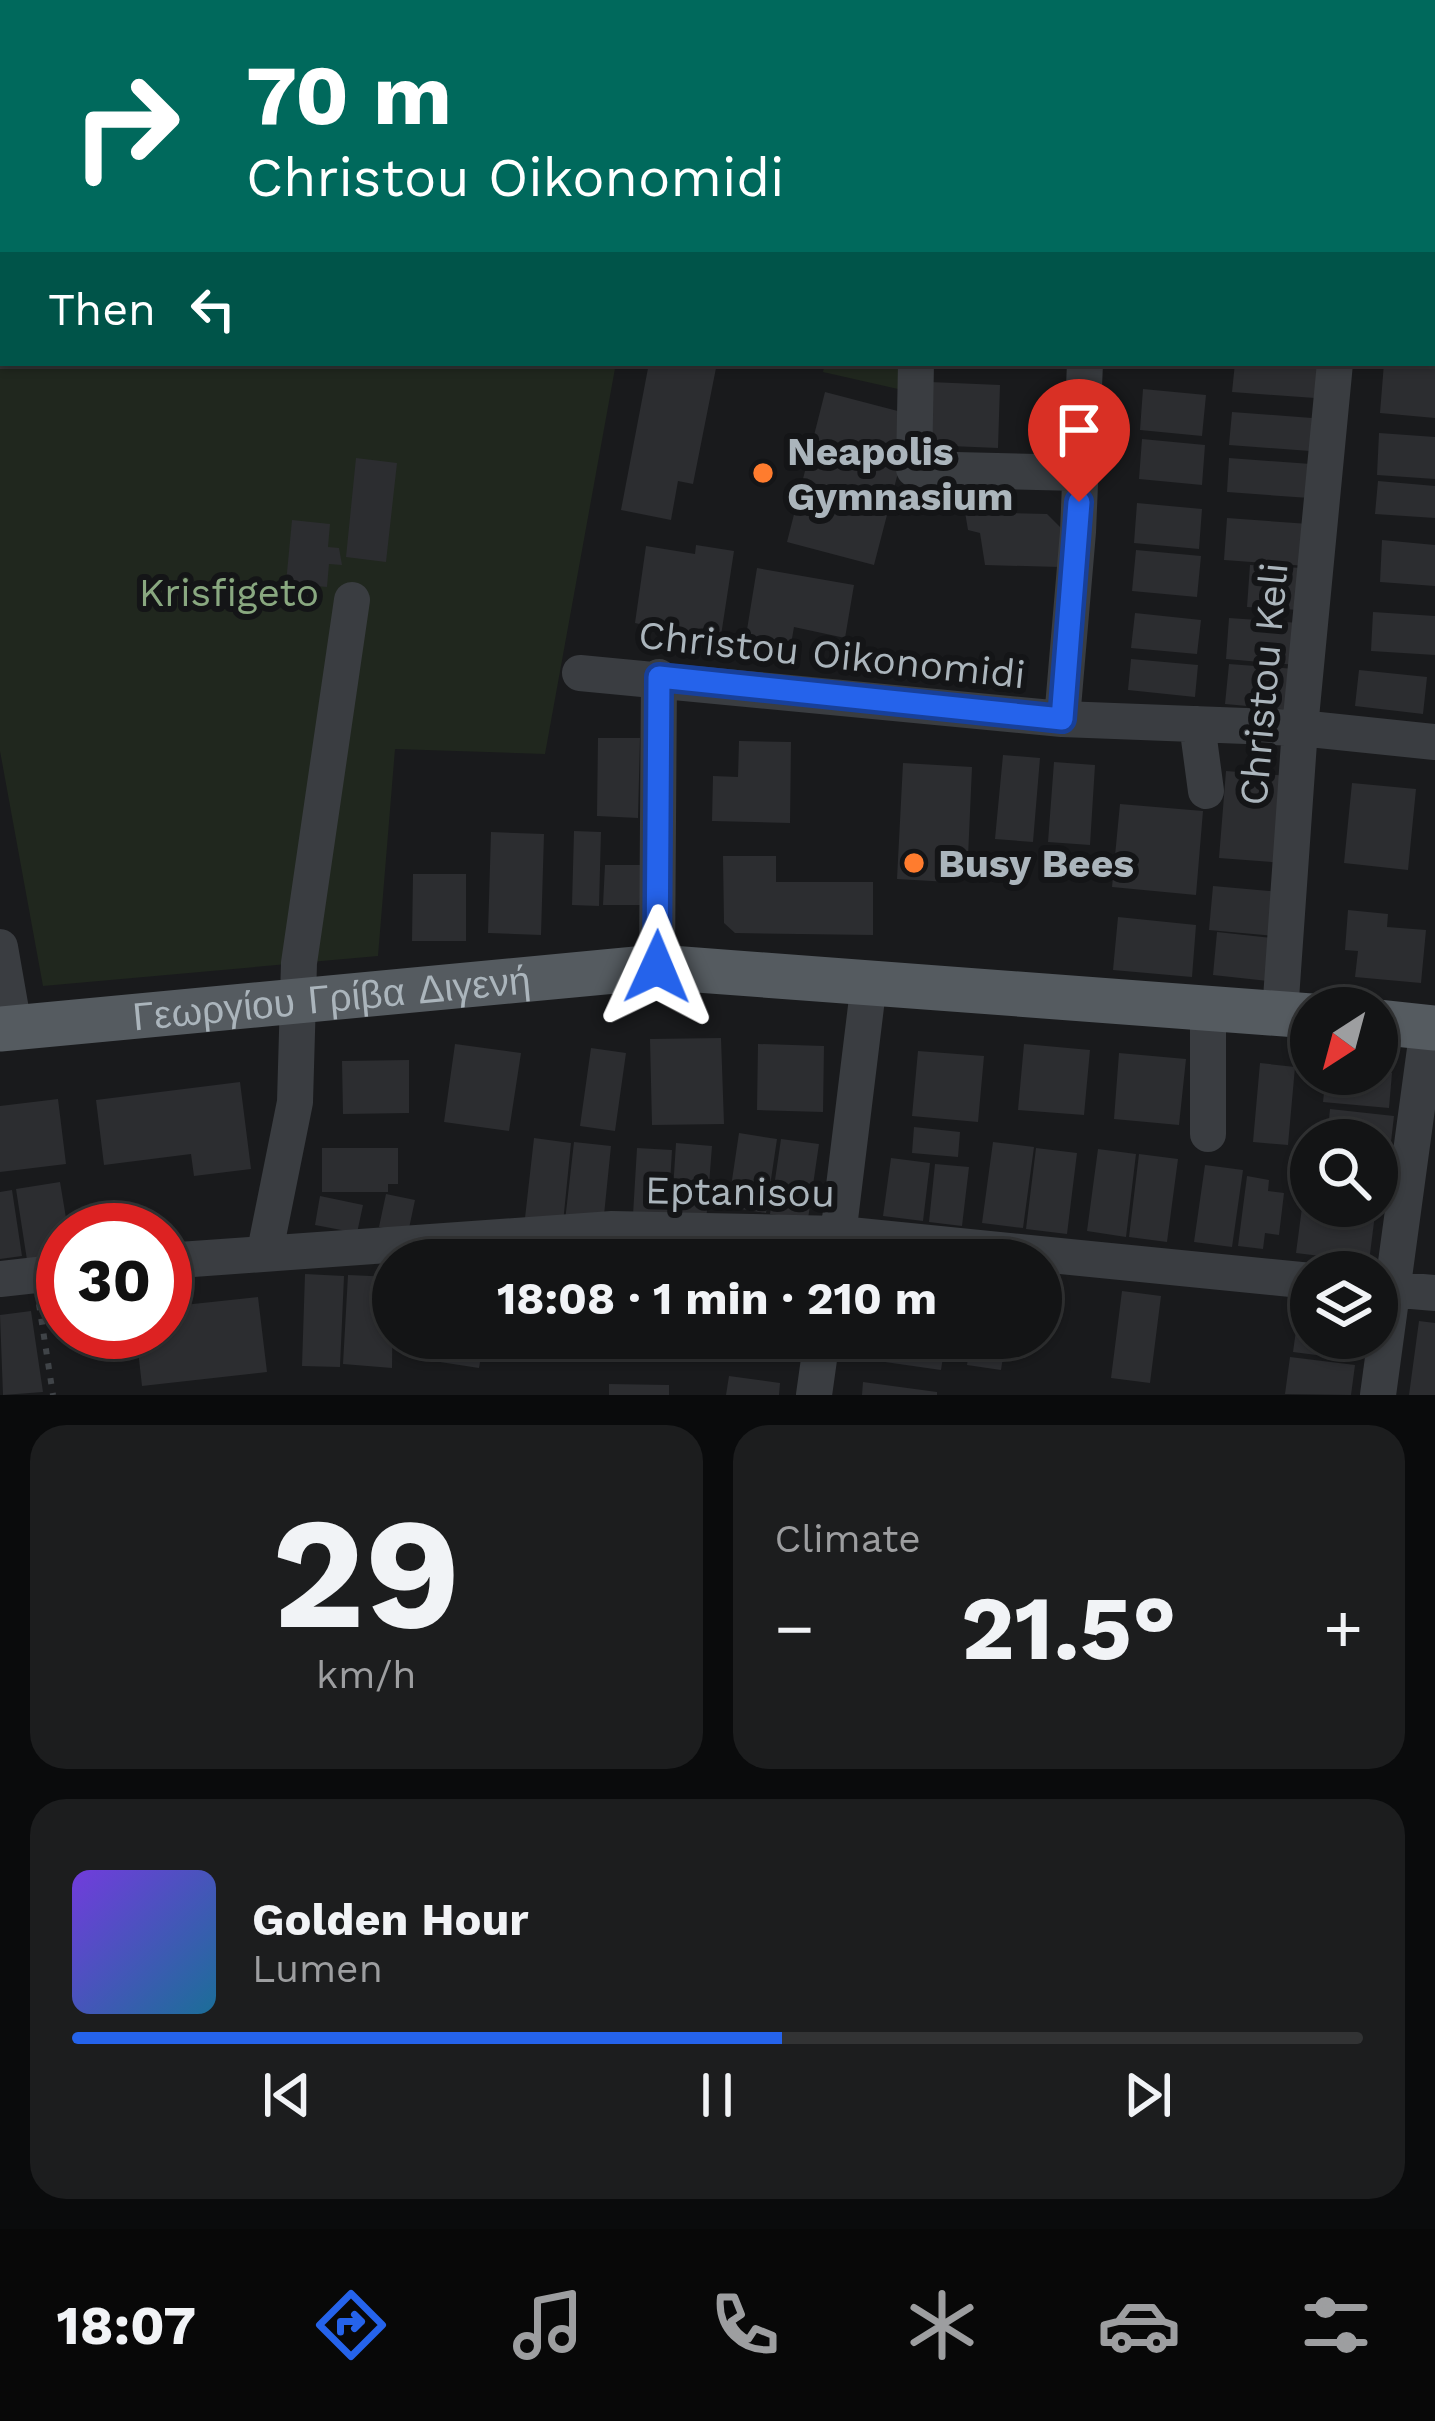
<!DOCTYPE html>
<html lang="en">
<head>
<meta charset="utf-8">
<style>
  body { margin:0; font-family:"Work Sans",sans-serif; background:#1c1d1e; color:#f1f3f6; height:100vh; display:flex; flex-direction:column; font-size:45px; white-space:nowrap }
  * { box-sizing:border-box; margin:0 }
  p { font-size:39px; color:#9d9ea0 }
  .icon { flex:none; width:66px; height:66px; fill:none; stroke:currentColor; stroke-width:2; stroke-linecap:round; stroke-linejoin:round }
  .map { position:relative; height:1395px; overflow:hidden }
  .side { display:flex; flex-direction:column; gap:30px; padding:30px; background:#0a0b0c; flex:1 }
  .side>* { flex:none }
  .top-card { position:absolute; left:0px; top:0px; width:1437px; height:366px; box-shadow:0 3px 9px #0004,0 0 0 3px #323334; background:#00695c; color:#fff; overflow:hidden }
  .needle { width:78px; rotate:216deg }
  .controls { position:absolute; left:1290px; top:987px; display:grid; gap:24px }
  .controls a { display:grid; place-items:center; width:108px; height:108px; border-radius:50%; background:#131415; box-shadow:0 3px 9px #0004,0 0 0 3px #323334; font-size:60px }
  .speed { position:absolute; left:36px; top:1203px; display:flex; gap:24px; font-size:60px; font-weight:700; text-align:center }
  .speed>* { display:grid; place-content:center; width:156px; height:156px; border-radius:50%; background:#131415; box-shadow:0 3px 9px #0004,0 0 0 3px #323334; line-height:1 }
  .speed .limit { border:18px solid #d22; background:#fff; color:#111 }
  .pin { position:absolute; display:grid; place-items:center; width:102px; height:102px; color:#fff; margin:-123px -51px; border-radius:50% 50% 50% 0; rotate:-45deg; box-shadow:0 0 12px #0007 }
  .pin .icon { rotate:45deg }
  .me { position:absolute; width:132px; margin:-66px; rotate:1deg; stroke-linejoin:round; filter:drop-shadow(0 0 9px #0008) }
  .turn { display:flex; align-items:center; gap:42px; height:252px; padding:0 48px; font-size:54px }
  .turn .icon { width:156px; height:156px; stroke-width:2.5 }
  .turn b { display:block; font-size:84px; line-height:102px }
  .then { display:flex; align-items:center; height:114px; padding:0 48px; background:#0003; gap:24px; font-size:45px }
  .big { font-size:90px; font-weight:700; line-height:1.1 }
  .side .tile { flex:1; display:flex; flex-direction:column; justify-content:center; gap:18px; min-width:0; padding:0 42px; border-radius:36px; background:#1c1d1e }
  .side .dial { align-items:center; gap:0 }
  .dial b { font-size:156px; line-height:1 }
  .song { display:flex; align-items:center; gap:36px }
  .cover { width:144px; height:144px; border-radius:18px; background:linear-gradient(135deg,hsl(260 70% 55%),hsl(200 70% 35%)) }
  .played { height:12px; border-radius:6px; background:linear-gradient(90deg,#2563eb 55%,#323334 55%) }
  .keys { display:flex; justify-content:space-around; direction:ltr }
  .heat { display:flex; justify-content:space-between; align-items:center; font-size:66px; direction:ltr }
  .side .tiles { flex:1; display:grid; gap:30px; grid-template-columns:1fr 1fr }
  .tile:last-child { grid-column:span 2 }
  .trip { position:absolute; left:372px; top:1239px; width:690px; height:120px; border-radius:60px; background:#131415; box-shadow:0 3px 9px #0004,0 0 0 3px #323334; font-weight:700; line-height:120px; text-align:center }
  .dock { display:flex; height:192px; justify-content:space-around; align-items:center; background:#080808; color:#9d9ea0 }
  .dock .icon { width:84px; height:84px }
  .dock .current { color:#2563eb }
  .dock b { font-size:54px; color:#f1f3f6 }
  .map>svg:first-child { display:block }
  .green { fill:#20271e }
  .building { fill:#2c2d30 }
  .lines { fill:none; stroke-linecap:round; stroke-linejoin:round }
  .path { stroke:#404448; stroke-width:6; stroke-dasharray:6 9; stroke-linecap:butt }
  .minor { stroke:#3a3d41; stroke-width:36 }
  .major { stroke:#555b60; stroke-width:45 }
  .route-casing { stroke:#184099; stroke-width:30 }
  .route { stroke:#2563eb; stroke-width:21 }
  .poi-dot { fill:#ff7c2e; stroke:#141517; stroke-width:4.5 }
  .labels { text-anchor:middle; stroke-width:12; stroke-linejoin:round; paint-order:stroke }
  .poi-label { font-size:39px; font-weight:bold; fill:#abb5bc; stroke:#141517; text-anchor:start }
  .park-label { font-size:39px; fill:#89a880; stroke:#141517 }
  .street-label { font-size:39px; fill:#abb5bc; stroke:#141517 }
</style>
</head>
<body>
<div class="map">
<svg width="1435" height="1395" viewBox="0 0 1435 1395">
  <rect width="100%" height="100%" fill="#191a1c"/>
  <path class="green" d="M0 265 3 363H616L545 754 395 749 378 956 43 986 0 751Z
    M825 363H904L898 389 823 372Z"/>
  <path class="building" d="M649 363H717L693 484 678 481 671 520 621 510Z
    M1036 363H1074V369L1036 367Z
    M1235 363H1318L1315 398 1232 392Z
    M1384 363H1435V418L1380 413Z
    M930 382 1000 385 998 448 927 445Z
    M1143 389 1206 395 1202 436 1140 430Z
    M825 392 913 415 874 565 787 542Z
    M1232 412 1312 418 1310 451 1229 445Z
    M1379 433 1435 437V479L1377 475Z
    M1142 439 1205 445 1202 485 1139 479Z
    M356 458 397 463 386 562 346 557Z
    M1229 458 1311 464 1309 498 1227 492Z
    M1378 481 1435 486V518L1375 514Z
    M1137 503 1202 509 1199 549 1134 543Z
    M965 512 1047 514 1064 531 1060 567 985 565 980 533 968 530Z
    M1227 518 1309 524 1306 566 1224 560Z
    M292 520 330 524 328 547 339 548 342 565 329 564 327 587 286 583Z
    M1382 540 1435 545V586L1380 582Z
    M696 545 734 551 720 642 635 623 646 546 695 554Z
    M1136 550 1201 556 1197 597 1132 591Z
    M1250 565 1302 568 1299 610 1247 607Z
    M757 568 854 585 845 638 794 627 790 650 745 642Z
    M1373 612 1435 616V655L1371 651Z
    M1135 613 1201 620 1197 654 1131 648Z
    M1229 618 1300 623 1297 665 1226 659Z
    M1131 659 1198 665 1195 697 1128 690Z
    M1229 664 1295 669 1293 710 1225 704Z
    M1359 670 1427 677 1423 714 1355 706Z
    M598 738H640L638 818 597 816Z
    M739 741 791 742 790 823 712 821 713 776 738 777Z
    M1003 755 1040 758 1033 842 995 839Z
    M1054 762 1095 765 1090 845 1048 842Z
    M903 763 972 767 968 857H950L949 882 897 879Z
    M1226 771 1290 776 1284 863 1219 858Z
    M1352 783 1416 789 1408 870 1344 863Z
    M1120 804 1203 811 1196 895 1112 887Z
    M574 831 601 832 599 906 572 905Z
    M491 832 544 834 541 935 488 933Z
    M723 856H776V882H873V935L735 933 724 923Z
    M605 865H641L642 905H603Z
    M413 874H466V941H412Z
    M1213 886 1279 892 1275 936 1209 930Z
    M1348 910 1388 914 1387 927 1426 930 1421 983 1355 977 1358 951 1345 950Z
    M1118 917 1196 925 1192 977 1113 970Z
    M1217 932 1272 938 1268 981 1213 975Z
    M721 1038 724 1124 652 1125 650 1039Z
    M455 1044 521 1053 509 1131 444 1122Z
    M758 1044 824 1046 823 1112 757 1110Z
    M1024 1044 1090 1050 1084 1115 1018 1110Z
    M591 1048 626 1053 615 1131 580 1126Z
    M918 1051 984 1056 978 1122 912 1116Z
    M1119 1053 1186 1059 1179 1125 1114 1119Z
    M409 1060V1113L343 1114 342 1061Z
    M1260 1063 1295 1067 1288 1145 1253 1142Z
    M1392 1073 1389 1108 1323 1102 1326 1074Z
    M240 1082 251 1169 194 1176 191 1154 104 1165 96 1100Z
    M58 1099 66 1164 0 1172V1106Z
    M1330 1109 1394 1116 1389 1159 1377 1158V1140H1327Z
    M914 1127 960 1132 958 1157 912 1153Z
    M739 1133 777 1139 766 1213 728 1207Z
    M534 1138 571 1143 563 1223 525 1218Z
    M781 1139 819 1144 808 1219 770 1214Z
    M574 1142 611 1146 603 1225 565 1221Z
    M993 1142 1034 1147 1023 1228 982 1223Z
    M676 1143 712 1146 706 1223 671 1221Z
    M322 1148H398V1184H388V1192H322Z
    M637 1148 672 1150 668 1218 633 1215Z
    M1036 1148 1077 1153 1067 1234 1026 1229Z
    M1098 1149 1136 1154 1126 1237 1087 1231Z
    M1139 1154 1178 1159 1167 1242 1129 1237Z
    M891 1158 930 1163 923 1221 883 1216Z
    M935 1164 969 1167 962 1226 929 1222Z
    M1205 1165 1243 1170 1232 1247 1194 1242Z
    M1247 1176 1269 1180 1268 1191 1284 1193 1279 1235 1265 1233 1263 1249 1238 1246Z
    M1306 1177H1311V1206H1376L1369 1262 1296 1253Z
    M60 1182 68 1230H63V1254L27 1260 16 1189Z
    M12 1190 22 1256 0 1259V1192Z
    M386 1194 415 1200 408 1233 379 1227Z
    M320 1196 363 1205 357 1233 315 1225Z
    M305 1274 344 1276 340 1367 302 1366Z
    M348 1275 393 1277 392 1368 343 1364Z
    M1122 1291 1161 1296 1150 1383 1111 1378Z
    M258 1297 267 1372 142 1386 136 1332H165V1307Z
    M31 1311 43 1392 3 1395 0 1315Z
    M1298 1316 1311 1318V1338H1326L1324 1356 1293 1352Z
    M1419 1321 1435 1323V1395H1409Z
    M443 1338H484L479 1368 440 1362Z
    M553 1338H591V1344H553Z
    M621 1338H684L683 1355H621Z
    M714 1338H788L789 1357 715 1359Z
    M867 1338H946L941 1370 864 1359Z
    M971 1338H1006L1001 1370 967 1365Z
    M1290 1357 1355 1365 1351 1395 1285 1394Z
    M729 1376 780 1383 779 1395H726Z
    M863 1382 937 1392V1395H862Z
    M609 1384 669 1385V1395H609Z"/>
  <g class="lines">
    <path class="path" d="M39 1304 53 1395"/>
    <path class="minor" d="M830 0 846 3
      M233 3 234 0
      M1115 3V0
      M1367 3V0
      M1434 97H1435
      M0 121 3 122
      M916 363 914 469 1079 473
      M580 673 1062 719 1300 728 1435 742
      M1062 719 1078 532 1085 363
      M1197 724 1206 791
      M0 947 14 1027
      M657 967 659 677
      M1280 1013 1300 728 1335 363
      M1208 1134V1007
      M265 1251 295 1102 299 963 352 600
      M835 1260 869 982
      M165 1261 612 1229 840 1234 1311 1281
      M0 1279 63 1272
      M1377 1288 1435 1293
      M814 1395 822 1338
      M1378 1395 1428 1027"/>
    <g class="major">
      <path d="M1377 1022 1435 1028"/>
      <path id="s1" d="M0 1029 657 967 1311 1016"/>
    </g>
  </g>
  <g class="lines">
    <g class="route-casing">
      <path id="route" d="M657 967 659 677 1062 719 1079 502"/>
    </g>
    <use href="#route" class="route"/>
  </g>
  <g class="poi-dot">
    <circle cx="763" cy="473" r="12"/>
    <circle cx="914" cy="863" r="12"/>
  </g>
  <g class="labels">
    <g class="poi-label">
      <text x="787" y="465">Neapolis<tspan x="787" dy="45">Gymnasium</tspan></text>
      <text x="938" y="877">Busy Bees</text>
    </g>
    <g class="park-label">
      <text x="229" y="606">Krisfigeto</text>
    </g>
    <g class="street-label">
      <text transform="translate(832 654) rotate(6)" y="14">Christou Oikonomidi</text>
      <text transform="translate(1263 684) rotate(-85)" y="14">Christou Keli</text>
      <text dy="14" stroke="none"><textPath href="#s1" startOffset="333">Γεωργίου Γρίβα Διγενή</textPath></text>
      <text transform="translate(740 1191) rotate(1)" y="14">Eptanisou</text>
    </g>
  </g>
</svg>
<div class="controls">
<a><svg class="needle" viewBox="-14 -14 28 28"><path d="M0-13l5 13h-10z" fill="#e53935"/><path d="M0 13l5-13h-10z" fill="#9d9ea0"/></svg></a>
<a><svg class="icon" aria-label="search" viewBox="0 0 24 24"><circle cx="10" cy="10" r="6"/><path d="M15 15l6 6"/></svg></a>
<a><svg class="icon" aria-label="layers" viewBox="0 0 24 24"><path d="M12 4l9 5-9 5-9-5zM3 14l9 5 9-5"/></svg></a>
</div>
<div class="speed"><div class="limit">30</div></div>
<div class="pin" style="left:1079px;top:502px;background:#d93025"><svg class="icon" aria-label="arrive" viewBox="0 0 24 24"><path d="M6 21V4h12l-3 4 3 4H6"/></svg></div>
<svg class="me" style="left:657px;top:967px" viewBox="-20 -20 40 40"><path d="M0-17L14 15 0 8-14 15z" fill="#2563eb" stroke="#fff" stroke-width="4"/></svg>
<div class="trip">18:08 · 1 min · 210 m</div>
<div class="top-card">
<div class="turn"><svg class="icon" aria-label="right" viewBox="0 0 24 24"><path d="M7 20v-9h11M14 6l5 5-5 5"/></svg><div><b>70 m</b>Christou Oikonomidi</div></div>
<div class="then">Then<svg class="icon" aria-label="left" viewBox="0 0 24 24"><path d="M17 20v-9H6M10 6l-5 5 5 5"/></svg></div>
</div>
</div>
<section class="side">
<div class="tiles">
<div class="tile dial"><b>29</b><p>km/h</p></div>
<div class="tile"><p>Climate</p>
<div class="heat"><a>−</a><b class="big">21.5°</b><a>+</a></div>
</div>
<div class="tile">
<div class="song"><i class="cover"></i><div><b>Golden Hour</b><p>Lumen</p></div></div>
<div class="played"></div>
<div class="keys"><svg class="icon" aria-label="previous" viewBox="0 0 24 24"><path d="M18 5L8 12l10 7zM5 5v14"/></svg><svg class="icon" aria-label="pause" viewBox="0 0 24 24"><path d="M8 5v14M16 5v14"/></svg><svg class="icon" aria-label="next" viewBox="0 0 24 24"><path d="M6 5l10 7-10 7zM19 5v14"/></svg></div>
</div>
</div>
</section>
<nav class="dock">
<b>18:07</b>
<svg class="icon current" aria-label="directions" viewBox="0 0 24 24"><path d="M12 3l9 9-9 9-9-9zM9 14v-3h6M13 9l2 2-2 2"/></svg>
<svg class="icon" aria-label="music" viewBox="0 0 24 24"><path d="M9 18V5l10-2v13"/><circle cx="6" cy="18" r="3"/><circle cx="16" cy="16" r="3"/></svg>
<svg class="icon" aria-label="phone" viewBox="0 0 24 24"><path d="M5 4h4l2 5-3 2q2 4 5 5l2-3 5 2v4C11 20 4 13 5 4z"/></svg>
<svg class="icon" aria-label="climate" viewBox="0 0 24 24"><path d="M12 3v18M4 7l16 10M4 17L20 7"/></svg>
<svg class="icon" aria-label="car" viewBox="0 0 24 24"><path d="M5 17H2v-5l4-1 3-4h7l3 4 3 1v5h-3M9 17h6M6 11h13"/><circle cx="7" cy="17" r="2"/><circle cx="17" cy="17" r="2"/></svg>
<svg class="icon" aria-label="filters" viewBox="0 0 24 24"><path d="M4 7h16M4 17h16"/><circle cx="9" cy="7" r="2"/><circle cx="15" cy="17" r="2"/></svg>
</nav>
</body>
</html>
